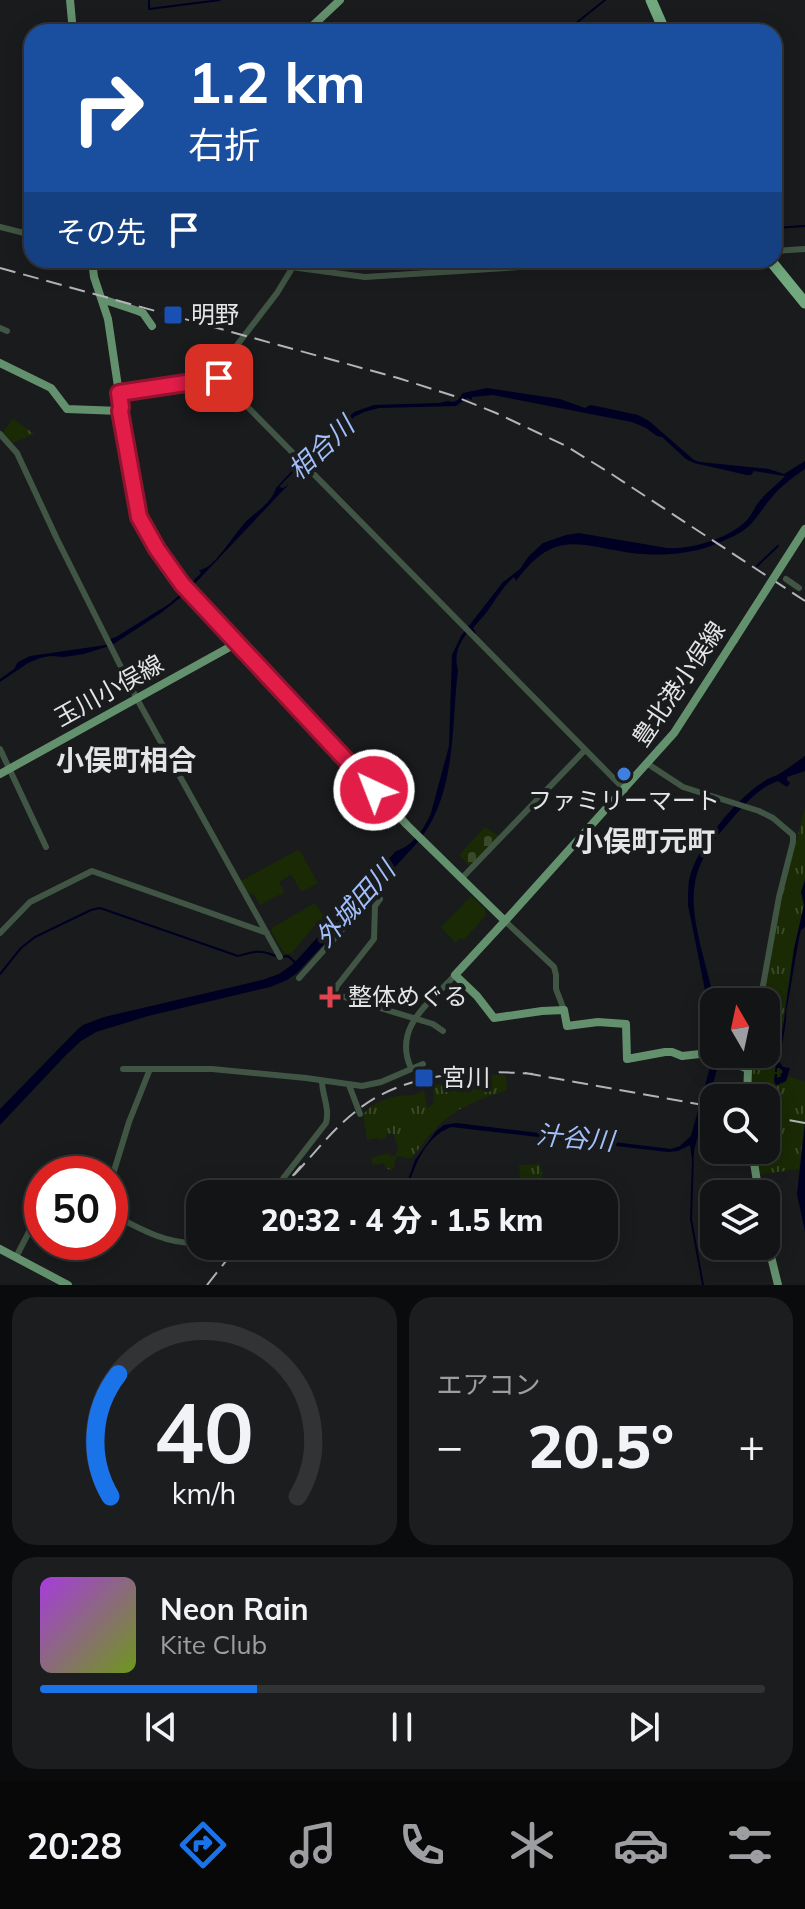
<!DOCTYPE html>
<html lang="ja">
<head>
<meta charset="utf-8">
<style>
  body { margin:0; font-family:Mulish,"Noto Sans JP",sans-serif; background:#1c1d1f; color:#f1f3f6; height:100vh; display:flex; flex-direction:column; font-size:30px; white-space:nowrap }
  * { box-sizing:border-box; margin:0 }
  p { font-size:26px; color:#9d9ea1 }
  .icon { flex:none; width:44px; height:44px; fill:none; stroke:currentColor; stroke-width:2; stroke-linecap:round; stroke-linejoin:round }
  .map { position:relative; height:1285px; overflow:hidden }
  .panel { display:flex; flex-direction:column; gap:12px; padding:12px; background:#0a0b0c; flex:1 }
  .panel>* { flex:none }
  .guide { position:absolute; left:24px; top:24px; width:758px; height:244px; border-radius:24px; box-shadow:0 4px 20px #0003,0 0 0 2px #323335; background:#1a4fa0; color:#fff; overflow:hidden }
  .needle { width:52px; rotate:351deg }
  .tools { position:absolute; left:700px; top:988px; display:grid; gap:16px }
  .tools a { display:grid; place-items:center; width:80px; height:80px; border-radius:16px; background:#131416; box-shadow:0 4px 20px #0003,0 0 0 2px #323335; font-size:40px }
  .speed { position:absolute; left:24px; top:1156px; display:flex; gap:16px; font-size:40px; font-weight:700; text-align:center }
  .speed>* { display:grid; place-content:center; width:104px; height:104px; border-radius:50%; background:#131416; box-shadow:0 4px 20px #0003,0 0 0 2px #323335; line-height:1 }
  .speed .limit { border:12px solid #d22; background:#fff; color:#111 }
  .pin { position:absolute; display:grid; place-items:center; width:68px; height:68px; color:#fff; margin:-34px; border-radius:16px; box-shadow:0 4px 12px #0006 }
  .me { position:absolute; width:88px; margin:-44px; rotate:317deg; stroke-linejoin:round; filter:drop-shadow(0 0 6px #0008) }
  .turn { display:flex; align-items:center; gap:28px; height:168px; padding:0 32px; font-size:36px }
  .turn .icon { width:104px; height:104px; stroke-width:2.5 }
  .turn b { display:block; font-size:56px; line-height:68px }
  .then { display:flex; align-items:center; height:76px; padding:0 32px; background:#0003; gap:16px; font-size:30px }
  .big { font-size:60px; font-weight:800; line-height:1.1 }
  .panel .card { flex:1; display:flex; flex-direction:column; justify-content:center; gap:12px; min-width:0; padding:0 28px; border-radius:24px; background:#1c1d1f }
  .panel .dial { align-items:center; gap:0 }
  .dial svg { height:208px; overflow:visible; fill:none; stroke:#323335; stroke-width:7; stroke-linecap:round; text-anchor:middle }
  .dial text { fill:#f1f3f6; stroke:none }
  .song { display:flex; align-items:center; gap:24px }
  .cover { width:96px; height:96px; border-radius:12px; background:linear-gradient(135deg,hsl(280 70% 55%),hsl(80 70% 35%)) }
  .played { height:8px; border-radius:4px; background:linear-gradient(90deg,#1a73e8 30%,#323335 30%) }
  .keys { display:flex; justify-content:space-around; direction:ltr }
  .heat { display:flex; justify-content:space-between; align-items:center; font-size:44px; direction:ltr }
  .panel .tiles { flex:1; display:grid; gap:12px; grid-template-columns:1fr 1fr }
  .card:last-child { grid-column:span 2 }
  .trip { position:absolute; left:186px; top:1180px; width:432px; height:80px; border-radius:24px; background:#131416; box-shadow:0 4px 20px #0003,0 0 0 2px #323335; font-weight:800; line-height:80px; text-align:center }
  .tab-bar { display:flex; height:128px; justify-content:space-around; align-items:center; background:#080809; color:#9d9ea1 }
  .tab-bar .icon { width:56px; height:56px }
  .tab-bar .on { color:#1a73e8 }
  .tab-bar b { font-size:36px; color:#f1f3f6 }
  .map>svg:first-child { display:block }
  .cemetery { fill:url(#cemetery-stones) }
  .park { fill:url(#park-tufts) }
  .pitch { fill:#192a04 }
  .water { fill:#002 }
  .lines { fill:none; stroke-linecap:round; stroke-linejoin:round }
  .stream { stroke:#002; stroke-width:2 }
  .minor { stroke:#405544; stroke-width:6 }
  .major { stroke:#64916d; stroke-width:8 }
  .highway { stroke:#71a87d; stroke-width:11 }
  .rail { stroke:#b2b4b6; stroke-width:2; stroke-dasharray:16 8; stroke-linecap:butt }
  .major-bridge { stroke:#64916d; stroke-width:8 }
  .route-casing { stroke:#92132f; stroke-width:20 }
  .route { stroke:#e11d48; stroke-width:14 }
  .transit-dot { fill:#1a4fb4; stroke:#191b1d; stroke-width:3 }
  .shop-dot { fill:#3f7fe0; stroke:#191b1d; stroke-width:3 }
  .health-dot { fill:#e0444e; stroke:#191b1d; stroke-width:3 }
  .labels { text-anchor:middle; stroke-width:8; stroke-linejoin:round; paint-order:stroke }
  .poi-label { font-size:24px; fill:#e4e5e7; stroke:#191b1d; text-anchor:start }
  .street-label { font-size:24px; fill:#e4e5e7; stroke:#191b1d }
  .water-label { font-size:26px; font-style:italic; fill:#a2bffb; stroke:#191b1d }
  .quarter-label { font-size:28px; font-weight:bold; fill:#e4e5e7; stroke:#191b1d }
</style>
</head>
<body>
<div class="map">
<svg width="805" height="1285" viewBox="0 0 805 1285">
  <defs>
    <pattern id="cemetery-stones" width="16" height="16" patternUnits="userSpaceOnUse" patternTransform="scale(2)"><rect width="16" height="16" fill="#192a04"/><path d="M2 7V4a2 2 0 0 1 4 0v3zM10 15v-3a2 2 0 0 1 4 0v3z" fill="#3a4929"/></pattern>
    <pattern id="park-tufts" width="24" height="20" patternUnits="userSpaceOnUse" patternTransform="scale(2)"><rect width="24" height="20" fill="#192a04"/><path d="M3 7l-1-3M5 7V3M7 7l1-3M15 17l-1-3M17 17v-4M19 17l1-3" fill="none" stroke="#3a4929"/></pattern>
  </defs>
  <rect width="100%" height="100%" fill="#191b1d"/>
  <path class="cemetery" d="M485 827 500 837 471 867 459 855Z"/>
  <path class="park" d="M13 419 34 434 13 443 2 433Z
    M805 807V879L801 892 804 905 794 948 784 1011V1021L783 1022 775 1065V1072H777V1068H781L783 1071 780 1074 782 1077 776 1078 777 1074H775V1085C782 1086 786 1081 789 1076L805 1082V1120L799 1169 756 1175 752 1150H766V1098H747L752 1054H766V1002H760L781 899Z
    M483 1075H504L506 1077 507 1090C480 1099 455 1108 435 1129 426 1138 419 1149 411 1159L397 1156 392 1171 386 1168 384 1163 373 1165 371 1158 389 1153 390 1157 396 1155 398 1145 392 1133 387 1134 386 1138 380 1140 378 1138 367 1140 363 1114C371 1105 386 1097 399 1096 411 1094 412 1098 424 1090L427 1108 433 1104 434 1085Z
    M540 1164 543 1180 539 1181 541 1194H522L519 1165Z"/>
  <path class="pitch" d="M299 849 318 883 302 892 291 875 279 882 285 892 260 905 253 893 248 895 241 881Z
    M471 896 485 909 486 915 464 940 461 938 455 943 441 927Z
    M315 903 325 918 315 925 292 953H284L271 931 273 927Z"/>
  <path class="water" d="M487 388 560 399 585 408 590 405 596 406 638 415 649 421 694 460 700 462 769 469 784 474 805 461V469C793 477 781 486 772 497 764 506 758 517 749 526 739 535 723 541 711 546 685 555 658 556 631 553 577 545 555 529 516 581L514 577C502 587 495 601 486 613 482 618 477 623 473 628L476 633 474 635 467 633C458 645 454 655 458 670 451 727 457 794 418 842L297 973 287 980 270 987 148 1016 96 1032 81 1041 66 1055 0 1125V1109L77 1030 83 1025 104 1017 262 980 279 974 293 964 294 961H296L396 851C413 846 424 829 431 813L449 746 452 655 461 636 503 582 520 569 528 557 543 543 566 535 579 533 667 548C692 549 724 540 744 523 751 517 753 510 758 503 766 492 777 485 785 476L754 471 751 475H747L694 463 686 459 662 437 657 436 646 428 632 422 493 395 472 397V400L467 398 456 406 379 408 364 412 354 417 316 457 306 460 308 465 294 480 303 466 301 465 298 467 279 487 283 488 289 484 185 594 161 613 112 645 84 654 64 657 50 656 40 658 28 663 0 682V679L14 669 18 662 30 656 106 645 110 639 116 637 169 604 183 592 185 585H189L201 573 199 570C213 570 232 537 243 525 254 512 271 505 276 488L306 456H309L324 444 354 412 374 405 439 403 448 401 453 402 458 400 463 393Z
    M805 756V771L787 777V780L790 783 787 787 778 781C758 788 745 804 731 820 715 838 699 859 695 883 688 919 709 967 714 1004 715 1014 714 1025 714 1035L688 905C688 897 688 888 689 880 697 846 734 801 763 782 768 778 774 777 779 774 788 769 796 762 805 756Z
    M805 880V927L801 930 799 938 786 1013C787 1020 781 1054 778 1060L783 1067 790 1068 786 1081 776 1085 774 1081 775 1074H777V1078L782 1076 780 1075 783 1072 780 1068H777V1072H775L776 1065 784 1021 794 949 804 905 801 892Z
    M714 1053 720 1059 694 1150 692 1219 704 1285H702L690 1219 692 1160 690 1145 678 1151 668 1152 451 1127C424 1137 413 1169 406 1194H403L415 1160 436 1131 444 1125 456 1123 663 1148 671 1149 680 1146 691 1136Z
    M805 1124V1232L797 1194Z"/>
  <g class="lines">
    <path class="stream" d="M149 0V9L220 0
      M565 32 605 0
      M774 228 805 226
      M757 566 778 546
      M0 974 21 948 35 937 91 910 100 908 238 956C248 953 257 950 267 953 276 956 279 958 288 956L296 963"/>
    <path class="minor" d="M0 227 32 235
      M774 251 805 249
      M291 267 365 277 631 260
      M0 328 7 331
      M211 379 277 293 291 270 290 260
      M119 393 216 377 222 381 625 790
      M0 434 17 453 57 539 137 699 280 957
      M786 579 799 588
      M0 749 46 847
      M648 764 683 787 759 811 773 818 793 835V842L779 897 760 1002
      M461 879 585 750
      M380 899 375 906 374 939 337 986 334 994 433 1024 443 1031
      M505 921 554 967 556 975V989L564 1010
      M0 933 30 902 92 871 267 933
      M299 978 375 893
      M411 1068C392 1027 431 1002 455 975
      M123 1069H212L306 1078 362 1086 381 1082 423 1064
      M748 1069 751 1054
      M349 1085 360 1114
      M110 1184 129 1122 150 1069
      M271 1194 326 1123C330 1108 322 1095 322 1081
      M110 1213C138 1228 167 1245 200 1243
      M16 1257 42 1207"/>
    <path class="major" d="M70 0 73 32
      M306 32 340 0
      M92 260 94 277 108 319 121 407 120 411 139 517 157 549 182 584 407 825 505 921 455 975 477 996 494 1018 542 1011 564 1010 567 1026 598 1022 626 1024 627 1059 665 1052H672L682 1056 709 1053 748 1069 747 1098
      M102 299 138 311 143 313 152 326
      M0 363 51 388 67 409 120 411
      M0 774 237 643
      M505 921 674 733 734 640
      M752 1150 759 1194
      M766 1236 778 1285
      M0 1249 68 1285"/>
    <path class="highway" d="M651 0 665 32
      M770 260 805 303"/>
    <path class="rail" d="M0 268 398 378 454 396 496 413 566 446 613 475 805 601
      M525 1073 714 1107
      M766 1116 805 1123
      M294 1175C314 1154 332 1130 355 1112 403 1072 474 1069 533 1074
      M277 1194 301 1166
      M207 1285 238 1246"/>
    <path class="major-bridge" d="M734 640 805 529"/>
  </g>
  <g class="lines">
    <g class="route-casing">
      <path id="route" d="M219 378 119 393 121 407 120 411 139 517 157 549 182 584 374 790"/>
    </g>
    <use href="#route" class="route"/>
  </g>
  <g class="transit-dot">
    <rect x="163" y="305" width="20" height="20" rx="4"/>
    <rect x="414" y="1068" width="20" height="20" rx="4"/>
  </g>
  <circle class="shop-dot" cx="624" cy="774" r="8"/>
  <path class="health-dot" d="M326 985h8v8h8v8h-8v8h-8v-8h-8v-8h8z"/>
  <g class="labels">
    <g class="poi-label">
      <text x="191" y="323">明野</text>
      <text x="624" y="809" text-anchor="middle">ファミリーマート</text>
      <text x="348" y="1005">整体めぐる</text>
      <text x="442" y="1086">宮川</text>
    </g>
    <g class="street-label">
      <text transform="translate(679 684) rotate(-56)" y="8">豊北港小俣線</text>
      <text transform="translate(109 691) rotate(-29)" y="8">玉川小俣線</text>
    </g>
    <g class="water-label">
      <text transform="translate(321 448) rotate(-43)" y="9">相合川</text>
      <text transform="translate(355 904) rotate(-48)" y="9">外城田川</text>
      <text transform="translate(575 1138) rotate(5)" y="9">汁谷川</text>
    </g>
    <g class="quarter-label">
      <text x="126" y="770">小俣町相合</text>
      <text x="645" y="851">小俣町元町</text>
    </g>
  </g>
</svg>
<div class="tools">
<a><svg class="needle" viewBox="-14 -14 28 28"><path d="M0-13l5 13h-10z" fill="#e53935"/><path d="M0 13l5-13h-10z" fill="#9d9ea1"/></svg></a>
<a><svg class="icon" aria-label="search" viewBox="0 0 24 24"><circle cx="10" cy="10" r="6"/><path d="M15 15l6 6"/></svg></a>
<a><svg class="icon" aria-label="layers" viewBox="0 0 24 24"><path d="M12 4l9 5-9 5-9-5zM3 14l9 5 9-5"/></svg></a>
</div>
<div class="speed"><div class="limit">50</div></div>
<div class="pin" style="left:219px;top:378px;background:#d93025"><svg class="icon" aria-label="arrive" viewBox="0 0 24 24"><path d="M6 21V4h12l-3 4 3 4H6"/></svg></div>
<svg class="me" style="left:374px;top:790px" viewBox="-20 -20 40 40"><circle r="17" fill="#e11d48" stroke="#fff" stroke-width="3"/><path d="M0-11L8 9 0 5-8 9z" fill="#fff"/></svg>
<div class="trip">20:32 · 4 分 · 1.5 km</div>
<div class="guide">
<div class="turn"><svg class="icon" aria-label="right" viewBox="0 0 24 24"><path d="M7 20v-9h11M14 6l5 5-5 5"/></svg><div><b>1.2 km</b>右折</div></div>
<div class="then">その先<svg class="icon" aria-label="arrive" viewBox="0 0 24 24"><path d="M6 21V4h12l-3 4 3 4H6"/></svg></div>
</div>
</div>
<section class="panel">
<div class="tiles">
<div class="card dial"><svg viewBox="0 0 100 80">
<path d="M14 69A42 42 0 1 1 86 69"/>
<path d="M14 69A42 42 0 0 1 17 22" stroke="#1a73e8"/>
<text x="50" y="56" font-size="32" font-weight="700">40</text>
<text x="50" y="72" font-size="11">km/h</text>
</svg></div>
<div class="card"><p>エアコン</p>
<div class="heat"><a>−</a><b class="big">20.5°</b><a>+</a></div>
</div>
<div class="card">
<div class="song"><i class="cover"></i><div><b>Neon Rain</b><p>Kite Club</p></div></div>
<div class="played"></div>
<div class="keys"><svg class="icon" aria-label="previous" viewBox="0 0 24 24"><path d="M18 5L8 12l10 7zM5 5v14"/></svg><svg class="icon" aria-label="pause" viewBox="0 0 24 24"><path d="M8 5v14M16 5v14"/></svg><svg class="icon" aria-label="next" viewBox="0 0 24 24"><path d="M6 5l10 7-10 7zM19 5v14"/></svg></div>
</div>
</div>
</section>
<nav class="tab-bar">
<b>20:28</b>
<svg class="icon on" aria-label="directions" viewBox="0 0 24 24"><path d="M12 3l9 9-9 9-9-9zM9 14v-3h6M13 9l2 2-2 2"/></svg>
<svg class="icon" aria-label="music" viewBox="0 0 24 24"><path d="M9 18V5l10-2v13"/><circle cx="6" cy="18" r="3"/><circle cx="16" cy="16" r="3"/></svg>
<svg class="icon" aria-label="phone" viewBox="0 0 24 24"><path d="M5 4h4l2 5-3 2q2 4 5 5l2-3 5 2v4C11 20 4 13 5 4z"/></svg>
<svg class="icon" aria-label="climate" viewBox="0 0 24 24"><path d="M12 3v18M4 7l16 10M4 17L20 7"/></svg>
<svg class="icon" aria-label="car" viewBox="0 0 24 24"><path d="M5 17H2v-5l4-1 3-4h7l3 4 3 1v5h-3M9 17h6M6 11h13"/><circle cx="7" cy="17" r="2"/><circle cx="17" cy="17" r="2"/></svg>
<svg class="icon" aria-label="filters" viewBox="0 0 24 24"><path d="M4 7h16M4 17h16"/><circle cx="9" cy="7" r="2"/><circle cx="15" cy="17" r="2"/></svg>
</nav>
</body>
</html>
